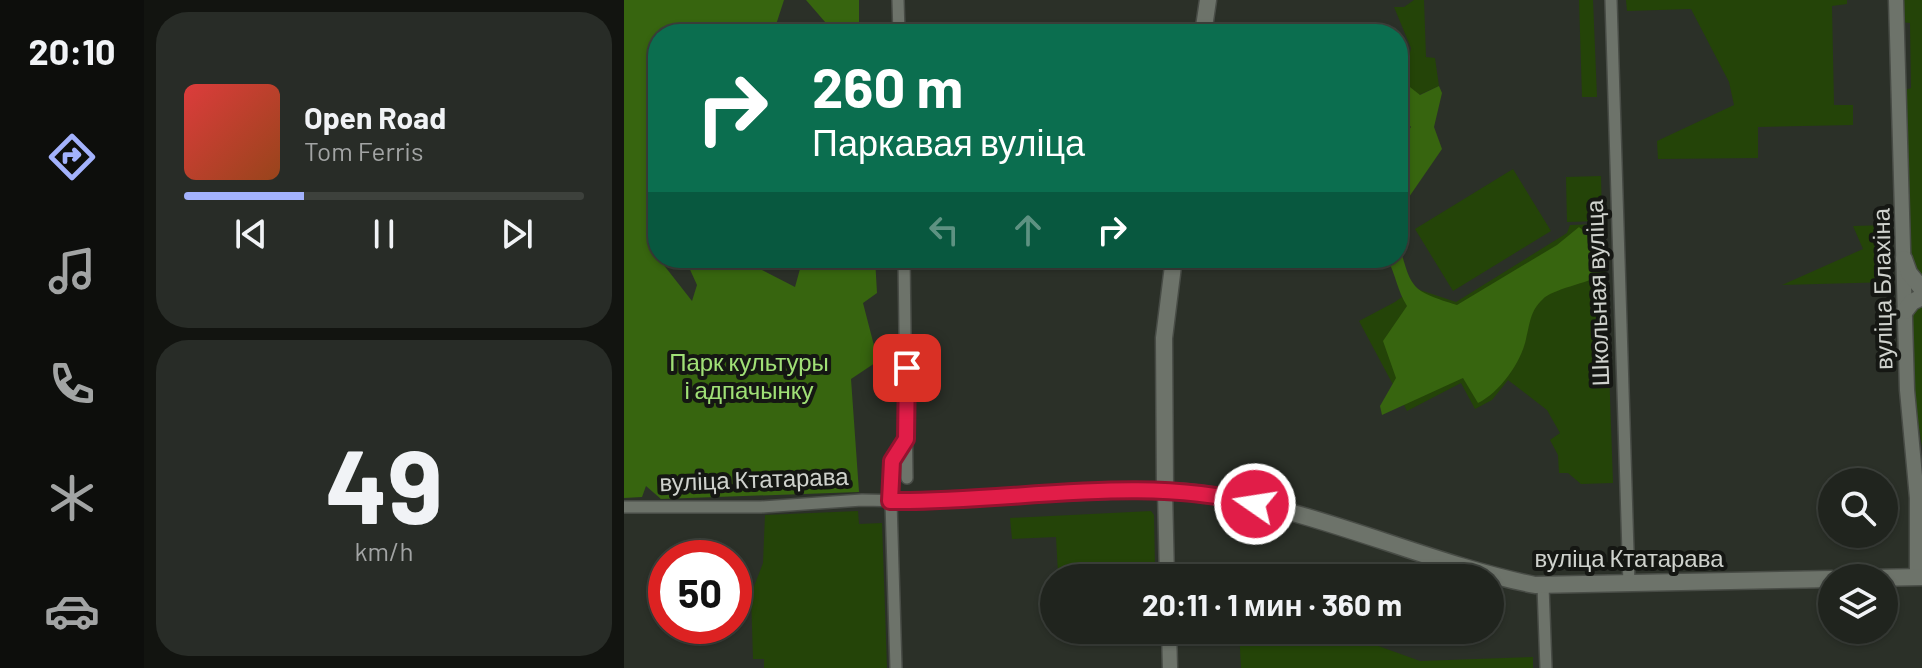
<!DOCTYPE html>
<html lang="ru">
<head>
<meta charset="utf-8">
<style>
  body { margin:0; font-family:Barlow,sans-serif; background:#282c27; color:#f1f3f6; height:100vh; display:flex; flex-direction:column; font-size:30px; white-space:nowrap }
  * { box-sizing:border-box; margin:0 }
  p { font-size:26px; color:#a2a4a4 }
  .icon { flex:none; width:44px; height:44px; fill:none; stroke:currentColor; stroke-width:2; stroke-linecap:round; stroke-linejoin:round }
  .map { position:relative; flex:1; overflow:hidden }
  .side { display:flex; flex-direction:column; gap:12px; padding:12px; background:#121410; width:480px }
  .side>* { flex:none }
  .top-card { position:absolute; left:24px; top:24px; width:760px; height:244px; border-radius:32px; box-shadow:0 2px 6px #0004,0 0 0 2px #3d413c; background:#0b6e4f; color:#fff; overflow:hidden }
  .fabs { position:absolute; left:1194px; top:468px; display:grid; gap:16px }
  .fabs a { display:grid; place-items:center; width:80px; height:80px; border-radius:50%; background:#20241e; box-shadow:0 2px 6px #0004,0 0 0 2px #3d413c; font-size:40px }
  .speed { position:absolute; left:24px; top:540px; display:flex; gap:16px; font-size:40px; font-weight:700; text-align:center }
  .speed>* { display:grid; place-content:center; width:104px; height:104px; border-radius:50%; background:#20241e; box-shadow:0 2px 6px #0004,0 0 0 2px #3d413c; line-height:1 }
  .speed .limit { border:12px solid #d22; background:#fff; color:#111 }
  .pin { position:absolute; display:grid; place-items:center; width:68px; height:68px; color:#fff; margin:-34px; border-radius:16px; box-shadow:0 4px 12px #0006 }
  .me { position:absolute; width:88px; margin:-44px; rotate:283deg; stroke-linejoin:round; filter:drop-shadow(0 0 6px #0008) }
  .turn { display:flex; align-items:center; gap:28px; height:168px; padding:0 32px; font-size:36px }
  .turn .icon { width:104px; height:104px; stroke-width:2.5 }
  .turn b { display:block; font-size:56px; line-height:68px }
  .lanes { display:flex; align-items:center; height:76px; padding:0 32px; background:#0003; justify-content:center; gap:40px; direction:ltr }
  .lanes .off { opacity:.35 }
  .side .tile { flex:1; display:flex; flex-direction:column; justify-content:center; gap:12px; min-width:0; padding:0 28px; border-radius:32px; background:#282c27 }
  .side .dial { align-items:center; gap:0 }
  .dial b { font-size:104px; line-height:1 }
  .song { display:flex; align-items:center; gap:24px }
  .cover { width:96px; height:96px; border-radius:12px; background:linear-gradient(135deg,hsl(0 70% 55%),hsl(20 70% 35%)) }
  .played { height:8px; border-radius:4px; background:linear-gradient(90deg,#a3b2fd 30%,#3d413c 30%) }
  .keys { display:flex; justify-content:space-around; direction:ltr }
  .trip { position:absolute; left:416px; top:564px; width:464px; height:80px; border-radius:40px; background:#20241e; box-shadow:0 2px 6px #0004,0 0 0 2px #3d413c; font-weight:700; line-height:80px; text-align:center }
  main { display:flex; flex:1; min-height:0 }
  .tabs { display:flex; flex-direction:column; width:144px; justify-content:space-around; align-items:center; background:#0d0e0c; color:#a2a4a4 }
  .tabs .icon { width:56px; height:56px }
  .tabs .current { color:#a3b2fd }
  .tabs b { font-size:36px; color:#f1f3f6 }
  .map>svg:first-child { display:block }
  .green { fill:#244408 }
  .forest { fill:#37650f }
  .lines { fill:none; stroke-linecap:round; stroke-linejoin:round }
  .minor-casing { stroke:#484c46; stroke-width:14 }
  .tertiary-casing { stroke:#484c46; stroke-width:17 }
  .secondary-casing { stroke:#484c46; stroke-width:19 }
  .minor { stroke:#6d736a; stroke-width:11 }
  .tertiary { stroke:#6d736a; stroke-width:14 }
  .secondary { stroke:#6d736a; stroke-width:16 }
  .route-casing { stroke:#92132f; stroke-width:20 }
  .route { stroke:#e11d48; stroke-width:14 }
  .labels { text-anchor:middle; stroke-width:8; stroke-linejoin:round; paint-order:stroke }
  .street-label { font-size:24px; fill:#cfd2cd; stroke:#151713 }
  .park-label { font-size:24px; fill:#a0e076; stroke:#151713 }
</style>
</head>
<body>
<main>
<nav class="tabs">
<b>20:10</b>
<svg class="icon current" aria-label="directions" viewBox="0 0 24 24"><path d="M12 3l9 9-9 9-9-9zM9 14v-3h6M13 9l2 2-2 2"/></svg>
<svg class="icon" aria-label="music" viewBox="0 0 24 24"><path d="M9 18V5l10-2v13"/><circle cx="6" cy="18" r="3"/><circle cx="16" cy="16" r="3"/></svg>
<svg class="icon" aria-label="phone" viewBox="0 0 24 24"><path d="M5 4h4l2 5-3 2q2 4 5 5l2-3 5 2v4C11 20 4 13 5 4z"/></svg>
<svg class="icon" aria-label="climate" viewBox="0 0 24 24"><path d="M12 3v18M4 7l16 10M4 17L20 7"/></svg>
<svg class="icon" aria-label="car" viewBox="0 0 24 24"><path d="M5 17H2v-5l4-1 3-4h7l3 4 3 1v5h-3M9 17h6M6 11h13"/><circle cx="7" cy="17" r="2"/><circle cx="17" cy="17" r="2"/></svg>
</nav>
<section class="side">
<div class="tile">
<div class="song"><i class="cover"></i><div><b>Open Road</b><p>Tom Ferris</p></div></div>
<div class="played"></div>
<div class="keys"><svg class="icon" aria-label="previous" viewBox="0 0 24 24"><path d="M18 5L8 12l10 7zM5 5v14"/></svg><svg class="icon" aria-label="pause" viewBox="0 0 24 24"><path d="M8 5v14M16 5v14"/></svg><svg class="icon" aria-label="next" viewBox="0 0 24 24"><path d="M6 5l10 7-10 7zM19 5v14"/></svg></div>
</div>
<div class="tile dial"><b>49</b><p>km/h</p></div>
</section>
<div class="map">
<svg width="1298" height="668" viewBox="0 0 1298 668">
  <rect width="100%" height="100%" fill="#2b3028"/>
  <path class="green" d="M790 0H800L802 57 811 58 815 86 795 95 786 87 774 90V79L781 75 787 48 770 7H780Z
    M955 0H969L973 97H958Z
    M1002 0H1223V4L1208 6 1210 105H1229V125L1134 127V158L1034 159 1033 141 1110 105 1105 82 1067 9 1003 11Z
    M1276 0H1298V283L1286 266 1278 91 1287 88 1286 23 1277 22Z
    M889 169 927 231 829 291 791 229Z
    M977 176 978 221 943 222 942 177Z
    M980 224 989 483 957 484 944 473H935L934 455 926 440 936 433 923 410 884 380 868 400 851 409 837 383 783 411 735 321 771 302 790 288 832 302 943 233 946 225Z
    M1265 225 1267 282 1158 285 1239 249 1229 226Z
    M1298 304V446L1289 390 1287 315 1289 310Z
    M234 511 235 524 258 523 263 668H140V659H129L127 594 139 563 141 515Z
    M527 511 530 515 531 570 434 573 432 537 388 539 386 518Z
    M615 630H710L796 661 909 657V668H617Z"/>
  <path class="forest" d="M0 0H160L149 34H34V247L28 250 68 301 73 285 63 263 67 258H149L138 270 171 287 179 258H251L253 293 239 303 254 361 227 379 235 492 37 499 22 486 18 497 0 498Z
    M182 0H235V34H207L208 30Z
    M815 86 818 93 810 127 818 149 774 213V142L787 127 774 113V90L786 87 796 95Z
    M955 227 972 242 978 276C964 282 927 290 919 299 906 311 906 323 902 339 897 363 875 393 854 403L839 378 758 415 756 406 772 378 759 341 783 306C773 290 772 275 763 258H774V241C788 289 785 290 833 305L933 245Z"/>
  <g class="lines">
    <g class="minor-casing">
      <path id="minor" d="M274 0 275 34
        M987 0 1005 585
        M280 258 283 478
        M0 507H137L238 500 283 501 541 491
        M919 586 922 668
        M272 668 266 469 282 439"/>
    </g>
    <g class="tertiary-casing">
      <path id="tertiary" d="M1272 0 1283 390 1293 498V577
        M541 491 543 578
        M545 630 546 668"/>
    </g>
    <g class="secondary-casing">
      <path id="secondary" d="M579 34 584 0
        M550 258 540 338 541 491C665 495 790 561 911 585L1208 579
        M1280 259 1285 273 1298 289
        M1281 311 1288 302 1298 297
        M1247 578 1298 577"/>
    </g>
    <use href="#minor" class="minor"/>
    <use href="#tertiary" class="tertiary"/>
    <use href="#secondary" class="secondary"/>
  </g>
  <g class="lines">
    <g class="route-casing">
      <path id="route" d="M283 368 282 439 268 461 266 501C384 503 516 474 631 504"/>
    </g>
    <use href="#route" class="route"/>
  </g>
  <g class="labels">
    <g class="street-label">
      <text transform="translate(1259 289) rotate(-91)" y="8">вуліца Блахіна</text>
      <text transform="translate(974 293) rotate(-92)" y="8">Школьная вуліца</text>
      <text transform="translate(130 480) rotate(-2)" y="8">вуліца Ктатарава</text>
      <text x="1005" y="567">вуліца Ктатарава</text>
    </g>
    <g class="park-label">
      <text x="125" y="371">Парк культуры<tspan x="125" dy="28">і адпачынку</tspan></text>
    </g>
  </g>
</svg>
<div class="fabs">
<a><svg class="icon" aria-label="search" viewBox="0 0 24 24"><circle cx="10" cy="10" r="6"/><path d="M15 15l6 6"/></svg></a>
<a><svg class="icon" aria-label="layers" viewBox="0 0 24 24"><path d="M12 4l9 5-9 5-9-5zM3 14l9 5 9-5"/></svg></a>
</div>
<div class="speed"><div class="limit">50</div></div>
<div class="pin" style="left:283px;top:368px;background:#d93025"><svg class="icon" aria-label="arrive" viewBox="0 0 24 24"><path d="M6 21V4h12l-3 4 3 4H6"/></svg></div>
<svg class="me" style="left:631px;top:504px" viewBox="-20 -20 40 40"><circle r="17" fill="#e11d48" stroke="#fff" stroke-width="3"/><path d="M0-11L8 9 0 5-8 9z" fill="#fff"/></svg>
<div class="trip">20:11 · 1 мин · 360 m</div>
<div class="top-card">
<div class="turn"><svg class="icon" aria-label="right" viewBox="0 0 24 24"><path d="M7 20v-9h11M14 6l5 5-5 5"/></svg><div><b>260 m</b>Паркавая вуліца</div></div>
<div class="lanes"><svg class="icon off" aria-label="left" viewBox="0 0 24 24"><path d="M17 20v-9H6M10 6l-5 5 5 5"/></svg><svg class="icon off" aria-label="ahead" viewBox="0 0 24 24"><path d="M12 20V5M6 11l6-6 6 6"/></svg><svg class="icon" aria-label="right" viewBox="0 0 24 24"><path d="M7 20v-9h11M14 6l5 5-5 5"/></svg></div>
</div>
</div>
</main>
</body>
</html>
